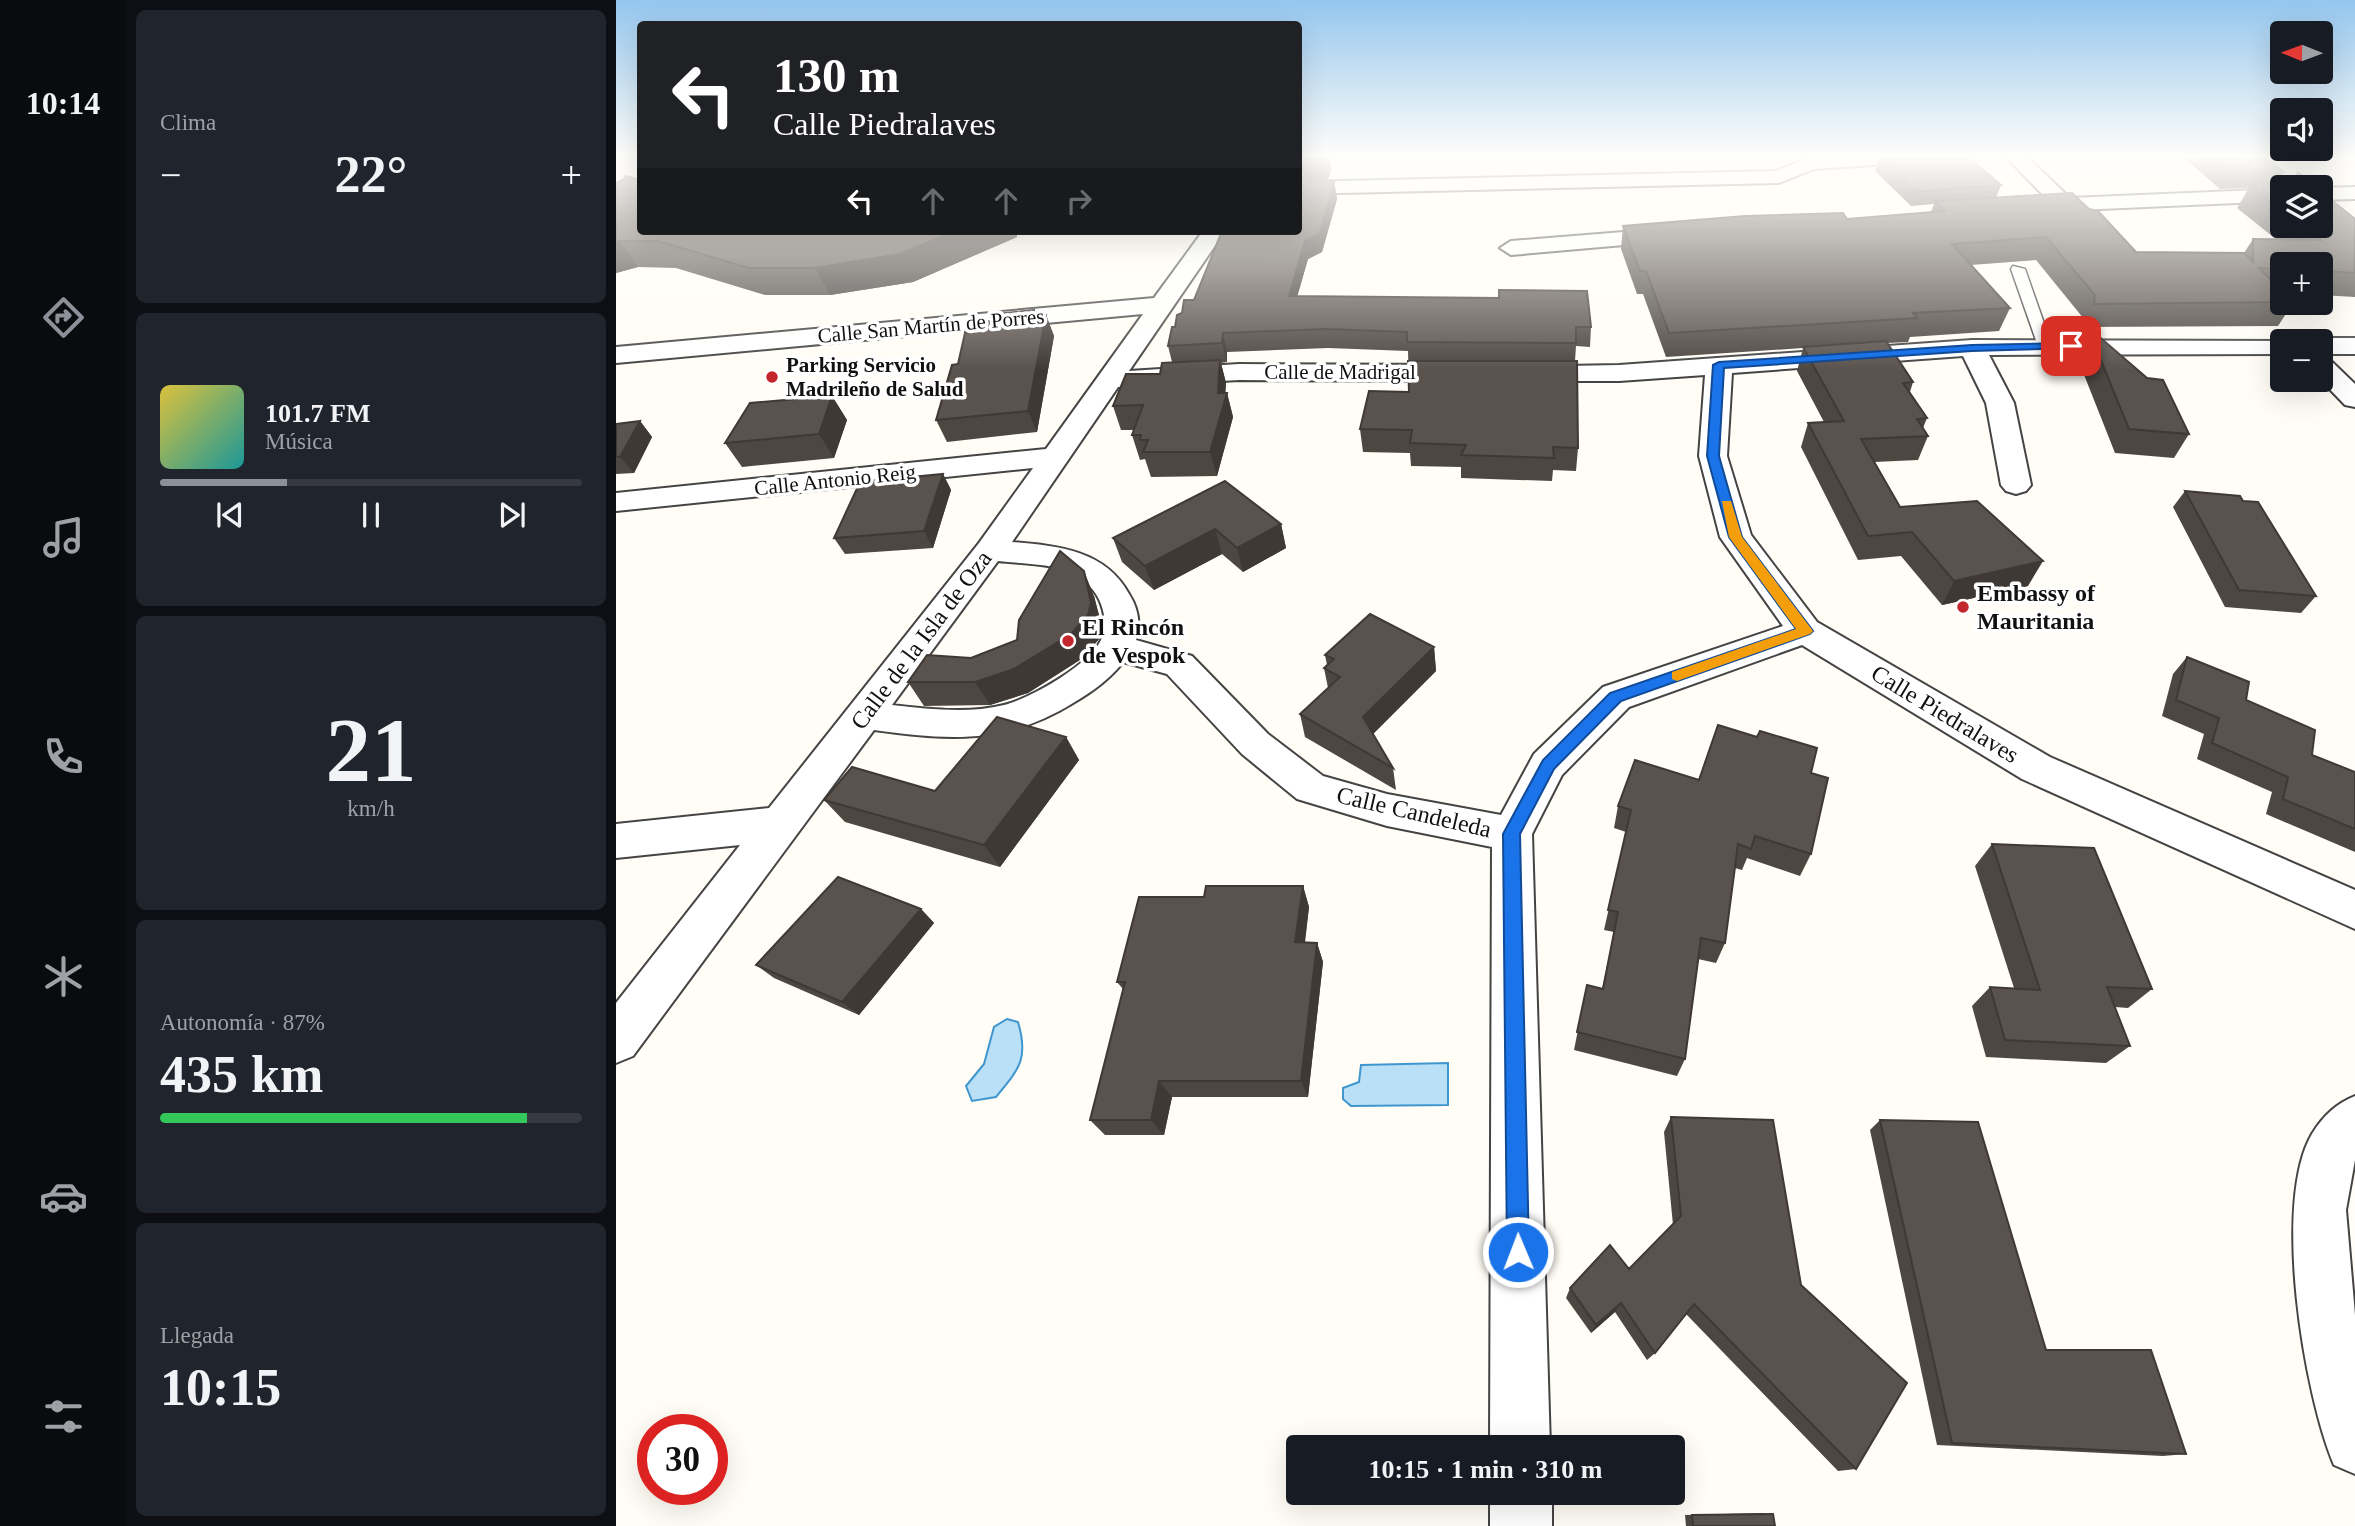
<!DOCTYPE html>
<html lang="es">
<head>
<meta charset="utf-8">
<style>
  body { margin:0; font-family:Georgia,serif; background:#20242c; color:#f1f3f6; height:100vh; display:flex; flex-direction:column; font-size:26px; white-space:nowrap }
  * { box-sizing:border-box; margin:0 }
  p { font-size:23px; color:#9ea1a6 }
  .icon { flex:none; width:38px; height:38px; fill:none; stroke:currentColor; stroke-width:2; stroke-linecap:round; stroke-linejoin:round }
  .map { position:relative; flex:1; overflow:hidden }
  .panel { display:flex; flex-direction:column; gap:10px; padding:10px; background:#0d0f14; width:490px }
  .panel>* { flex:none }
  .guide { position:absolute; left:21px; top:21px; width:665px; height:214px; border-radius:7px; box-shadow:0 7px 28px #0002; background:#202124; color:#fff; overflow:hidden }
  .needle { width:46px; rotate:271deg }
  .fabs { position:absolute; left:1654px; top:21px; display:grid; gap:14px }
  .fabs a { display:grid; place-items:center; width:63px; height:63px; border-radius:7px; background:#171b24; box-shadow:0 7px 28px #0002; font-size:35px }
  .speed { position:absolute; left:21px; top:1414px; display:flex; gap:14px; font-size:35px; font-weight:700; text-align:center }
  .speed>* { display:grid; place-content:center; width:91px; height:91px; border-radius:50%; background:#171b24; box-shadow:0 7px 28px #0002; line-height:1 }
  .speed .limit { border:10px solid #d22; background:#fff; color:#111 }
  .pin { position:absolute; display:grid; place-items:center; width:60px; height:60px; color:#fff; margin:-30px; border-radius:14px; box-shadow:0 4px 10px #0006 }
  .me { position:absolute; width:77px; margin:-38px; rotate:359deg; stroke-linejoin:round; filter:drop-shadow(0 0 5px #0008) }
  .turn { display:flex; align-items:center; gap:24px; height:147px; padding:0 21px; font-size:32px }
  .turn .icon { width:91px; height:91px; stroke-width:2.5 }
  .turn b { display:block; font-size:49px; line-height:60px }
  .lanes { display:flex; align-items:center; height:66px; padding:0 21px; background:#0003; justify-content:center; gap:35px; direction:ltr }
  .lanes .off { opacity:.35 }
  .big { font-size:52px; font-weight:800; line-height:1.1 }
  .panel .tile { flex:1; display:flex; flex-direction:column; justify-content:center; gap:10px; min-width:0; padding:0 24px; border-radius:10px; background:#20242c }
  .panel .dial { align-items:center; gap:0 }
  .dial b { font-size:91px; line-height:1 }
  .song { display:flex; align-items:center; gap:21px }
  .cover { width:84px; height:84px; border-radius:10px; background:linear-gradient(135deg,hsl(50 70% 55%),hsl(180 70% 35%)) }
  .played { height:7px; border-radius:4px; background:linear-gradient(90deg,#8c9099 30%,#363941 30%) }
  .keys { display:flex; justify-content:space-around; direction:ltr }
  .heat { display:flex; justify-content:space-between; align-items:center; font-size:38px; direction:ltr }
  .charge { height:10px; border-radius:5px; background:linear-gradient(90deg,#34c759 87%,#363941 0) }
  .trip { position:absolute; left:670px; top:1435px; width:399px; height:70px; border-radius:7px; background:#171b24; box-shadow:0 7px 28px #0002; font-weight:800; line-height:70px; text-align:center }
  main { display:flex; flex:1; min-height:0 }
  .dock { display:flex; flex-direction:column; width:126px; justify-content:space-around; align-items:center; background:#090b0e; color:#9ea1a6 }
  .dock .icon { width:49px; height:49px }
  .dock .on { color:#8c9099 }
  .dock b { font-size:32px; color:#f1f3f6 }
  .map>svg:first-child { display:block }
  .water { fill:#b9e0f7; stroke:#3f96cf; stroke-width:2 }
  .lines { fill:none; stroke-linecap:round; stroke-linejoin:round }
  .service-casing { stroke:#444; stroke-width:3 }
  .minor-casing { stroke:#444; stroke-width:4 }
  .service { fill:#fff; fill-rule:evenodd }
  .minor { fill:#fff; fill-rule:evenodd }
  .wall { fill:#4d4742 }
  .shaded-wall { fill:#3f3936 }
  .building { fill:#5a524d; stroke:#3f3936; stroke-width:2 }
  .route { fill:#1a73e8; stroke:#114b97; stroke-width:2 }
  .slow { fill:#f59e0b }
  .poi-dot { fill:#c4262e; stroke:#fff; stroke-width:2.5 }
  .labels { text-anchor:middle; stroke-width:7; stroke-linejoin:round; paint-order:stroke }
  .far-street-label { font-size:21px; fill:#111; stroke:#fff }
  .far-poi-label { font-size:21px; font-weight:bold; fill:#111; stroke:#fff; text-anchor:start }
  .poi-label { font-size:24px; font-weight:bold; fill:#111; stroke:#fff; text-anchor:start }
  .street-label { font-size:24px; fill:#111; stroke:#fff }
</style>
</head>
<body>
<main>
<nav class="dock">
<b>10:14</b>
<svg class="icon on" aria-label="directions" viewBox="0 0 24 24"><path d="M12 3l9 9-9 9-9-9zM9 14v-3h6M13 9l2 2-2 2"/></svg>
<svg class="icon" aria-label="music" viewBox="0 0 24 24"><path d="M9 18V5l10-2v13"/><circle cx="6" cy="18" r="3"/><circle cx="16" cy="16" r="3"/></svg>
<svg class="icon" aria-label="phone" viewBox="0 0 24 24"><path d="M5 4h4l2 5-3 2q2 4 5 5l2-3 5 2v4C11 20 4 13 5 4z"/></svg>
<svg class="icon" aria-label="climate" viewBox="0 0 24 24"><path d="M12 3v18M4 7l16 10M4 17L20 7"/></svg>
<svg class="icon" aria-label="car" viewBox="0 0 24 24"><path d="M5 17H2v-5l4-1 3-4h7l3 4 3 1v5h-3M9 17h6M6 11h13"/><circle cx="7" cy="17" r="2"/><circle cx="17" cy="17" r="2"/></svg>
<svg class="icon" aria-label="filters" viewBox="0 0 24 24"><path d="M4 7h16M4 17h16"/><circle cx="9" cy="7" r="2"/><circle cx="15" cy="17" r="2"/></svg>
</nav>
<section class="panel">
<div class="tile"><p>Clima</p>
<div class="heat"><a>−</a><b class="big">22°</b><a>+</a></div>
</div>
<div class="tile">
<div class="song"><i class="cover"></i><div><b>101.7 FM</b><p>Música</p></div></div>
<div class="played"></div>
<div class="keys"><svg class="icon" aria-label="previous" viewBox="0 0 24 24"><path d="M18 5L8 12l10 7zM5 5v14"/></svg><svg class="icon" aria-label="pause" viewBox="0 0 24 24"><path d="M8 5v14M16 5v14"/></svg><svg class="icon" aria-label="next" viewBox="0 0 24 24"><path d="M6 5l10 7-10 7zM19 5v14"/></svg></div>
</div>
<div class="tile dial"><b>21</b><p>km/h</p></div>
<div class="tile"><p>Autonomía · 87%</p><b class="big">435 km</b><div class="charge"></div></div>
<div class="tile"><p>Llegada</p><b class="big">10:15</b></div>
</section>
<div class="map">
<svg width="1739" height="1526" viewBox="0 0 1739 1526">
  <rect width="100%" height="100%" fill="#fffdf5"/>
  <path class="water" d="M391 1019 402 1022C413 1059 403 1069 380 1097L356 1101 350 1086 368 1064 378 1027Z
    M832 1063V1105L735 1106 727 1099V1088L743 1082 745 1065Z"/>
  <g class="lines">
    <g class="service-casing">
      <path id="service" d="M1397 266 1409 269 1436 346 1434 349H1424L1422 346 1395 269Z"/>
    </g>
    <g class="minor-casing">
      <path id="minor" d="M1194 157H1297L1287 163 1198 169 1163 183 682 194V182L1160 171Z
        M1390 157H1411L1454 198 1666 189V201L1414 212 1407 210 1404 206 1407 202 1431 199Z
        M1739 187V199L1704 200V188Z
        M1057 228 1065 230 1068 235 1065 240 895 255 884 248 895 241Z
        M587 231H609L513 371 623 364 846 365 855 367 859 373 855 379 846 381 623 380 502 387 396 542C442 546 489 550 513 594 522 608 525 624 520 640L576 656 652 734 707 776 771 794 885 815 918 754 987 687 1167 626 1104 537 1083 456 1089 375 1003 381H910L901 379 897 373 901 367 1003 365 1356 340 1675 341H1666V354L1373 355 1398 403 1415 485 1410 491 1400 494 1390 491 1385 485 1370 403 1347 356 1116 373 1111 456 1135 535 1201 622 1434 757 1739 890V929L1406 779 1186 645 1013 707 946 775 916 834 934 1447H874L876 847 771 826 681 799 626 754 551 674 507 662C494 679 476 692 457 703 389 745 333 740 258 730L17 1056 0 1063V1003L124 845 0 858V824L153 808 363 543 417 468 0 511V493L430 449 527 314 0 363V347L538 298ZM382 561C406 564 434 563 456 573 469 580 480 590 485 604 489 615 491 629 485 640 473 665 415 698 388 705 352 714 313 709 276 705Z
        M1704 338H1739V354H1704V341H1695Z
        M1704 356 1713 359 1739 384V407L1729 405 1704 379Z
        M1739 1096V1160L1730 1210 1739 1315V1474L1718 1465C1688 1394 1656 1202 1696 1134 1706 1117 1721 1103 1739 1096Z
        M874 1493H936V1526H874Z"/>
    </g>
    <use href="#service" class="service"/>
    <use href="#minor" class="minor"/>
  </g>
  <path class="wall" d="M682 157H714L715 171 712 179 700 180 718 181 721 199 706 252 692 259 681 296 975 327 974 347 960 346 959 361 962 448 960 471 937 470 936 481 845 478V467L795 466 794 453 747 452 744 429 793 392 792 351 712 348 611 352V362L605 363 610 383 609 393H611L617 417 601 476 535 477 529 459 524 460 516 435 518 430H505L497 406 544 374 556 362 552 346 566 313 578 300Z
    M1263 157H1352L1385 185 1380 198 1520 252 1628 253 1637 239 1661 240 1621 208 1633 188 1604 189 1567 157H1648L1668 172 1662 182H1676L1682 172 1700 187H1666V226H1704L1739 219V297L1704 295V264H1666V303H1677L1662 326 1466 327 1468 319 1420 260 1355 265 1394 308 1383 331 1294 337 1292 342 1271 343 1297 382 1294 392 1311 418 1307 428 1312 436 1302 460 1258 462 1284 507 1412 586 1326 605 1285 556 1242 560 1185 447 1192 423 1208 422 1181 371 1187 348 1050 357 1027 294H1021L1005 249 1007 226 1231 219 1315 212 1318 204 1295 206 1259 171Z
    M0 183 24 231H400L401 237 297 282 214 295H149L60 268 22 267 0 273Z
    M418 310 421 316 430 315 438 336 421 432 331 442 320 420 361 332 379 321Z
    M1474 334 1573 434 1558 458 1499 453 1461 357Z
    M216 396 231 420 218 458 126 467 109 443Z
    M24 421 36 437 18 473 0 474V424Z
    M327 474 335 490 317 548 229 554 218 538Z
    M1569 491 1627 501 1700 596 1685 613 1609 607 1557 507Z
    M665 524 670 548 627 572 606 554 538 590 506 562 497 538Z
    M478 596 486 627 483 639 467 658 412 693 374 705 308 706 292 682 401 640Z
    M818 647 820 671 757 734 777 768 780 790 689 737 684 714 712 688 708 668 711 665 709 655Z
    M1571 657 1630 700 1696 755 1739 772V852L1650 814 1656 792 1581 759 1588 734 1546 716 1557 674Z
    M450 737 463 760 384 867 229 822 208 800 319 791Z
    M1195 773V854L1184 876 1131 858 1126 870 1119 868 1109 943 1100 963 1082 959 1069 1059 1061 1076 958 1050 971 985 986 989 998 932 988 930 1010 832 998 828 1002 806 1083 780Z
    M1376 844 1536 989 1512 1008 1499 1007 1514 1046 1490 1063 1370 1057 1356 1006 1374 987 1398 988 1359 866Z
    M687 886 693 907 689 943H701L707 962 692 1097H556L548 1135H489L474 1120 507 989 501 982 588 897Z
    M305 909 318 923 243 1015 158 978 140 965Z
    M1055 1117 1185 1285 1240 1469 1222 1471 1070 1314 1039 1353 1031 1360 999 1312 975 1333 950 1298 954 1288 1013 1269 1057 1225 1048 1132Z
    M1264 1120 1430 1350 1570 1454 1547 1456 1321 1445 1254 1130Z
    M1148 1513 1159 1526H1070L1069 1515Z"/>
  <path class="shaded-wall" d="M714 157 715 171 712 179 682 182V164Z
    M718 181 721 199 706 252 692 259 676 315 673 296 689 241Z
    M340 231H400L401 237 297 282 214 295 199 268Z
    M3 240 22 267 0 273V241Z
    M430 315 438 336 421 432 412 411Z
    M607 333 611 352V362L606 343Z
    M604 360 610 383 609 400 611 393 617 417 601 476 594 452 602 393Z
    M216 396 231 420 218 458 203 434Z
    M24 421 36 437 18 473 4 457Z
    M327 474 335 490 317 548 308 531Z
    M665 524 670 548 627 572 621 548Z
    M599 529 606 554 538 590 529 566Z
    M1427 561 1412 586 1326 605 1338 581Z
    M468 571 478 596 486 627 483 639 467 658 412 693 374 705 359 682 398 669Z
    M818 647 820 671 751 740 747 717Z
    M450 737 463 760 384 867 368 845Z
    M687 886 693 907 686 962 679 942Z
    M305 909 318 923 243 1015 226 1002Z
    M701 943 707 962 692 1097 685 1081Z
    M543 1081 556 1097 548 1135 535 1120Z
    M1005 1303 999 1312 975 1333 980 1325Z"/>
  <path class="building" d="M682 157H712L710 161 682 164Z
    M1264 157H1352L1385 185 1299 192Z
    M1591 157H1648L1668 172 1612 174Z
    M1682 172 1700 187H1666V211L1634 186H1640L1636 183 1679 182Z
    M10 176 24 180V231H340L284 254 199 268H133L42 241H0V183L8 179Z
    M682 179 718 181 704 233 689 241 673 296 883 298V290L971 291 975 327H960V343L791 342V332L710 329 607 333 606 343 552 346 556 327H559L561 315 566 313 568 300H578L606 231H682Z
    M1704 191 1739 219V273L1704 271V264H1666V269L1643 268 1666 291V302L1478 304 1479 295 1430 237 1336 244 1394 308 1297 313 1301 318 1053 333 1030 271H1024L1007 226 1129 216 1227 213 1231 219 1329 211 1319 201 1456 193 1473 209 1482 211 1520 252 1628 253 1637 262V239L1705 240 1686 226H1704Z
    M418 310 417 317 430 315 412 411 320 420 336 365 342 364 349 333 361 332 363 322 379 321 380 314Z
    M1474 334H1480L1531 378 1547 380 1573 434 1513 429Z
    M1270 341 1297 382 1287 383 1311 418 1301 419 1312 436 1245 439 1284 507 1361 501 1427 561 1338 581 1296 532 1252 536 1192 423 1228 421 1187 347Z
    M604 360 602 393H611L594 452H527L532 440H524L525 435H516L527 405 497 406 510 374H544L546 363Z
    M792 361H961L962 448 937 447 938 458 845 455 850 445 794 443 796 430 744 429 753 391 793 392Z
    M216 396 203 434 109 443 134 403Z
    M24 421 4 457H0V424Z
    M327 474 308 531 218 538 244 482Z
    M609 481 665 524 621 548 599 529 529 566 497 538Z
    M1569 491 1624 496 1627 501 1642 502 1700 596 1623 590Z
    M444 551 468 571 475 603 472 615 455 634 398 669 359 682H292L311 655 355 658 401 640 403 620Z
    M754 614 818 647 747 717 777 768 684 714 724 677 708 668 718 659 709 655Z
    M1571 657 1633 682 1630 700 1699 730 1696 755 1739 772V829L1667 799 1672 777 1596 743 1603 718 1560 700Z
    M381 717 450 737 368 845 208 800 236 767 319 791Z
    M1102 725 1141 737 1144 731 1201 748 1195 773 1212 778 1195 854 1139 836 1135 849 1122 844 1109 943 1085 938 1069 1059 961 1032 971 985 987 989 1002 912 992 910 1015 810 1002 806 1019 760 1083 780Z
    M1376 844 1478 848 1536 989 1491 987 1514 1046 1389 1040 1374 987 1424 990Z
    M222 877 305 909 226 1002 140 965Z
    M590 886H687L679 942 701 943 685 1081H543L535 1120H474L509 982H501L523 897H588Z
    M1055 1117 1157 1120 1185 1285 1291 1383 1240 1469 1078 1304 1039 1353 1005 1303 980 1325 954 1288 994 1245 1013 1269 1065 1216Z
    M1264 1120 1362 1122 1430 1350H1535L1570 1454 1336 1443Z
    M1157 1514 1159 1526H1077L1076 1515Z"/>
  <linearGradient id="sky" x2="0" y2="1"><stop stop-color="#95c6ee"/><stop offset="0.42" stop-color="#fffefa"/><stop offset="1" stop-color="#fffefa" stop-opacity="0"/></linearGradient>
  <rect width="1739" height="371" fill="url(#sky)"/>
  <path class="route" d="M1455 343 1461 346 1459 348 1356 351 1108 368 1103 456 1126 537 1197 631 1194 634 1005 701 938 769 904 834 913 1252 910 1260 902 1263 894 1260 891 1252 887 834 927 760 994 693 1180 629 1113 537 1091 456 1097 365 1103 362 1356 345Z"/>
  <path class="slow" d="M1106 501H1115L1126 537 1197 631 1194 634 1061 681 1056 679V672L1180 629 1113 537Z"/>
  <g class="poi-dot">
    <circle cx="156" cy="377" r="7"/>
    <circle cx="1347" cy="607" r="7"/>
    <circle cx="452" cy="641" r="7"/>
  </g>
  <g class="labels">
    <g class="far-street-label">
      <text transform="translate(315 326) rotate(-5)" y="7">Calle San Martín de Porres</text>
      <text x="724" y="379">Calle de Madrigal</text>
      <text transform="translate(219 480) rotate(-6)" y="7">Calle Antonio Reig</text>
    </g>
    <g class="far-poi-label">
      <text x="170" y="372">Parking Servicio<tspan x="170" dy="24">Madrileño de Salud</tspan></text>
    </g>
    <g class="poi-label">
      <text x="1361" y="601">Embassy of<tspan x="1361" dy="28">Mauritania</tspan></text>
      <text x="466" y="635">El Rincón<tspan x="466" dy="28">de Vespok</tspan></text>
    </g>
    <g class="street-label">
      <text transform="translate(305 640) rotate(-53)" y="8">Calle de la Isla de Oza</text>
      <text transform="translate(1329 714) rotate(31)" y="8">Calle Piedralaves</text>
      <text transform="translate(798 812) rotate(13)" y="8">Calle Candeleda</text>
    </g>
  </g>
</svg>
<div class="fabs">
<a><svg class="needle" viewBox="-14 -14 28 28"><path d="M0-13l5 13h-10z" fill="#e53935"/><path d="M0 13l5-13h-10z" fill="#9ea1a6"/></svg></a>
<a><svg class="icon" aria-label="sound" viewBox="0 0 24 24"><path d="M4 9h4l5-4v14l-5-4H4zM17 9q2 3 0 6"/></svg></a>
<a><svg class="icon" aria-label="layers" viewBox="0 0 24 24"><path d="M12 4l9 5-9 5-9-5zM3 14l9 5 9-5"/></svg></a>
<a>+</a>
<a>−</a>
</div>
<div class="speed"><div class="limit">30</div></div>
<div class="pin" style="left:1455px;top:346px;background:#d93025"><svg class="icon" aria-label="arrive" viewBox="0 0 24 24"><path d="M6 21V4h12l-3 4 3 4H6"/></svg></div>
<svg class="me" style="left:902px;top:1252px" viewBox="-20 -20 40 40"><circle r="17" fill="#1a73e8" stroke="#fff" stroke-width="3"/><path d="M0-11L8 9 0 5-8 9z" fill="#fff"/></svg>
<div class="trip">10:15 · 1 min · 310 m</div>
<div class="guide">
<div class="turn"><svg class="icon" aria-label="left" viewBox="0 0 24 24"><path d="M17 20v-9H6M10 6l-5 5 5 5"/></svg><div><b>130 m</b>Calle Piedralaves</div></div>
<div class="lanes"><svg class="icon" aria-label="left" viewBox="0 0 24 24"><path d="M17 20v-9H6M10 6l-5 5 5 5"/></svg><svg class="icon off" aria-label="ahead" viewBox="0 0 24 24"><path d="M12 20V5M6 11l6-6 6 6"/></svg><svg class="icon off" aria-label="ahead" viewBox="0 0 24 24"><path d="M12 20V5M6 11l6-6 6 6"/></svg><svg class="icon off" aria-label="right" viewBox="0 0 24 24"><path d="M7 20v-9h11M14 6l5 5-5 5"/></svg></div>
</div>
</div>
</main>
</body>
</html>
